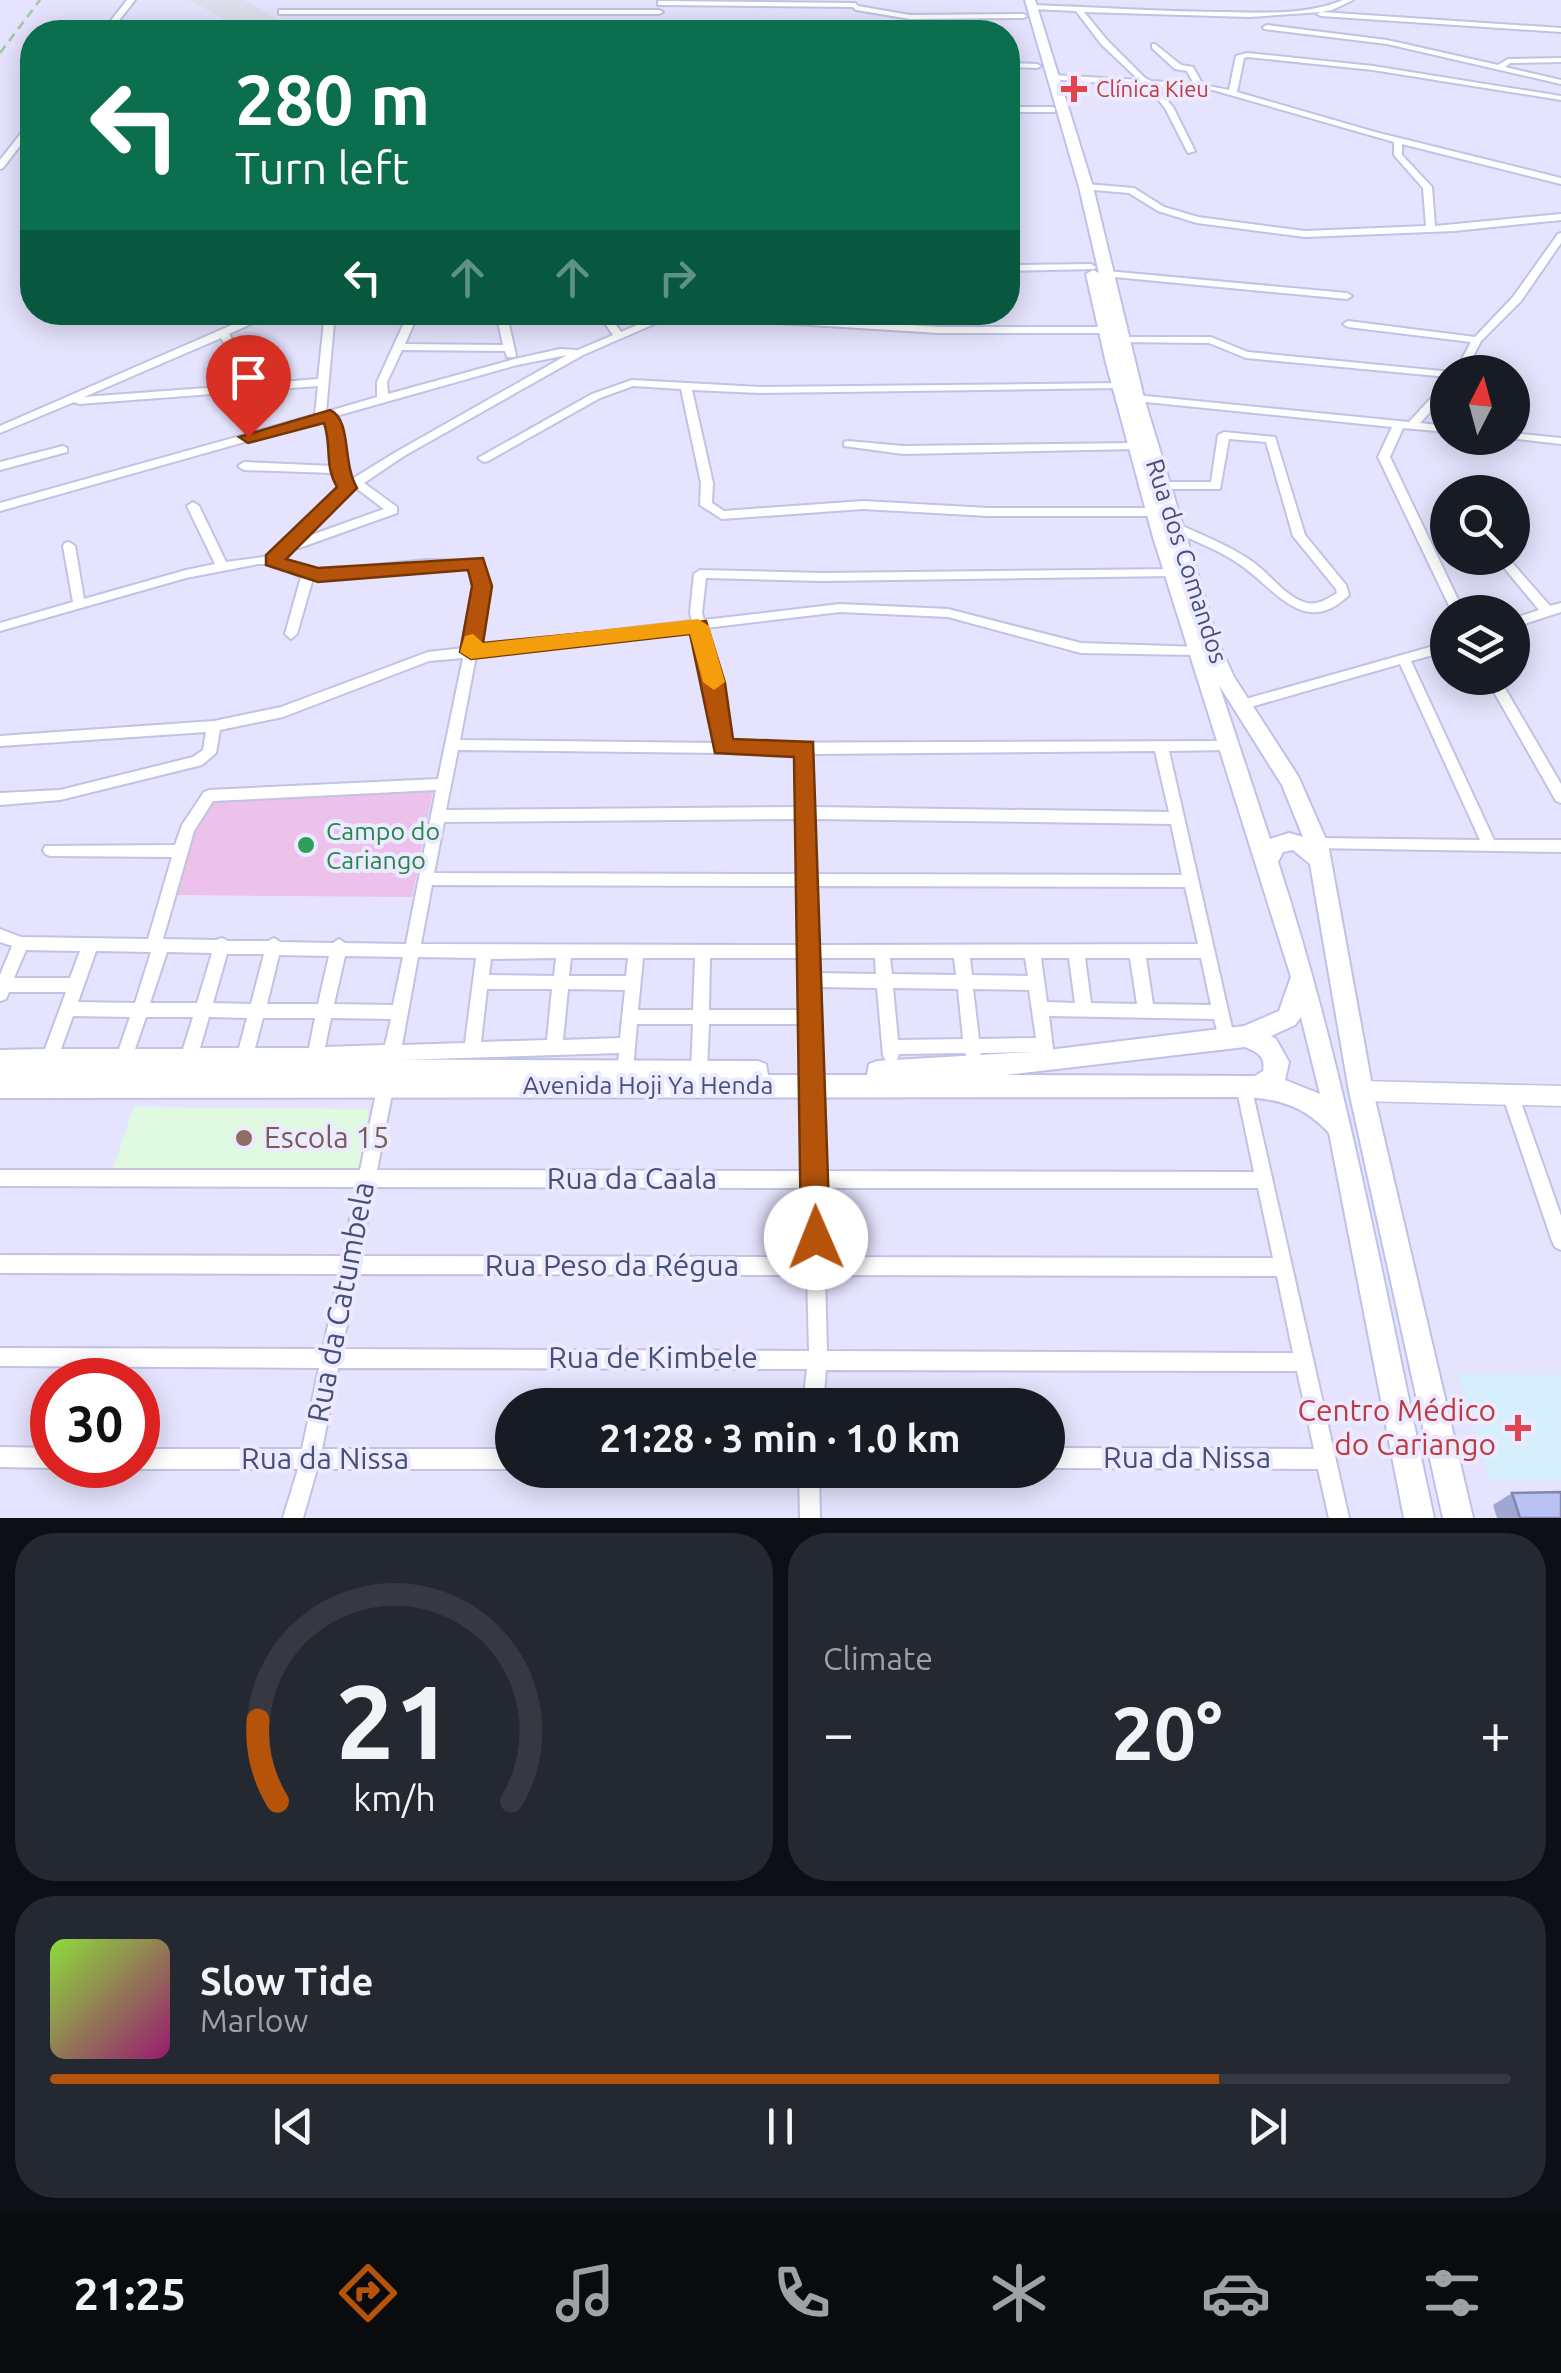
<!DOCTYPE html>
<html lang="en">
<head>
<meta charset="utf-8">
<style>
  body { margin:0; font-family:Ubuntu,sans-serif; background:#242831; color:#f1f3f6; height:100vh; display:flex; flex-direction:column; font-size:38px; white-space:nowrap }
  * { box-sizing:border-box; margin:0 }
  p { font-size:32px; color:#9ea1a6 }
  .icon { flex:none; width:55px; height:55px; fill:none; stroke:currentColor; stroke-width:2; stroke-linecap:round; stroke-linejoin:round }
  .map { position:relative; height:1518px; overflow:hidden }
  .drawer { display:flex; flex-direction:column; gap:15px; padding:15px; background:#0d0f14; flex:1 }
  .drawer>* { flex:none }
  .banner { position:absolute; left:20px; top:20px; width:1000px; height:305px; border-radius:40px; box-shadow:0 5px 25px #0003; background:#0b6e4f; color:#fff; overflow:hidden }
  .needle { width:65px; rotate:6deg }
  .tools { position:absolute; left:1430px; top:355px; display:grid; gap:20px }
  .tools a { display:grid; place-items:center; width:100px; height:100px; border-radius:50%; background:#171b24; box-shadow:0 5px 25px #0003; font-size:50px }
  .speed { position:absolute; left:30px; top:1358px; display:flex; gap:20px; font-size:50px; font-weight:700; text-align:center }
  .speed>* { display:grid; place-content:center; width:130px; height:130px; border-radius:50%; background:#171b24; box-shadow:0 5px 25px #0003; line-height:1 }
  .speed .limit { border:15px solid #d22; background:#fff; color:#111 }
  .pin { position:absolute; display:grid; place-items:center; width:85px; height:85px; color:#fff; margin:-102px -42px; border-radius:50% 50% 50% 0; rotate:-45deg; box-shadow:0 0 10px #0007 }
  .pin .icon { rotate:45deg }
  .me { position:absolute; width:110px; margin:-55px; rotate:359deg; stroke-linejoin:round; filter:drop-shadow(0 0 8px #0008) }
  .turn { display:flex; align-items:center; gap:35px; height:210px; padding:0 50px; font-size:45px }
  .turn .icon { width:130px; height:130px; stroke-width:2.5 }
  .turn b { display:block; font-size:70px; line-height:85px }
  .lanes { display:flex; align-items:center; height:95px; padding:0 50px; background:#0003; justify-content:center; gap:50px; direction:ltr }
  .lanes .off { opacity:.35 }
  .big { font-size:75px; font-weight:700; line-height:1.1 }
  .drawer .card { flex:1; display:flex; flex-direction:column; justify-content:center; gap:15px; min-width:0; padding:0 35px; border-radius:40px; background:#242831 }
  .drawer .dial { align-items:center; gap:0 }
  .dial svg { height:260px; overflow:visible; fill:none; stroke:#363941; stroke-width:7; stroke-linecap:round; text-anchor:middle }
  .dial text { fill:#f1f3f6; stroke:none }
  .song { display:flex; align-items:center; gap:30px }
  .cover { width:120px; height:120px; border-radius:15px; background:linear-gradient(135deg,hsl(90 70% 55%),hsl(320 70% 35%)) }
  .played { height:10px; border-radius:5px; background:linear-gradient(90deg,#b45309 80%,#363941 80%) }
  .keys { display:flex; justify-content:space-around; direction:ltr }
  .heat { display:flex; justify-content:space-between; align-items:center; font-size:55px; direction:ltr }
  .drawer .tiles { flex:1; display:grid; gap:15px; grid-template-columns:1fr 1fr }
  .card:last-child { grid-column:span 2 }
  .trip { position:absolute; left:495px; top:1388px; width:570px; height:100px; border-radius:50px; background:#171b24; box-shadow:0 5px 25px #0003; font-weight:700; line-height:100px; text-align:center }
  .menu { display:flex; height:160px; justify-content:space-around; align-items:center; background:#090b0e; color:#9ea1a6 }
  .menu .icon { width:70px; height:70px }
  .menu .current { color:#b45309 }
  .menu b { font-size:45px; color:#f1f3f6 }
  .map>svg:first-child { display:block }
  .industrial { fill:#dedfec }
  .education { fill:#e0fae2 }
  .medical { fill:#d6effc }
  .green { fill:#ecc1ea }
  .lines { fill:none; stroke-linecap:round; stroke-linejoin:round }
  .minor-casing { stroke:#c0c3e4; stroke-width:4 }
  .tertiary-casing { stroke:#c0c3e4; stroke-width:3 }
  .secondary-casing { stroke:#bec1ea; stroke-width:4 }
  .minor { fill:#fff; fill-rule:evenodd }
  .tertiary { fill:#fff; fill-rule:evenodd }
  .secondary { fill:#fff; fill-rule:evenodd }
  .rail { stroke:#a1c7a1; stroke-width:2.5; stroke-dasharray:9 6; stroke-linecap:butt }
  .wall { fill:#9fa7d2 }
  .building { fill:#b9c2f4; stroke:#8288ab; stroke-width:2.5 }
  .route { fill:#b45309; stroke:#753606; stroke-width:2.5 }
  .slow { fill:#f59e0b }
  .health-dot { fill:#e0444e; stroke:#eceaff; stroke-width:4 }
  .leisure-dot { fill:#2e9e5b; stroke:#eceaff; stroke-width:4 }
  .education-dot { fill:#8d6e63; stroke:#eceaff; stroke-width:4 }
  .labels { text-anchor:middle; stroke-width:8; stroke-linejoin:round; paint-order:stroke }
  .far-health-label { font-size:22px; fill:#be3a42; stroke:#eceaff; text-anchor:start }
  .street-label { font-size:25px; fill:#475077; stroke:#eceaff }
  .leisure-label { font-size:25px; fill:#27864d; stroke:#eceaff; text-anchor:start }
  .near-education-label { font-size:30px; fill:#785e54; stroke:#eceaff; text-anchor:start }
  .near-street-label { font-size:30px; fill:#475077; stroke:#eceaff }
  .near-health-label { font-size:30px; fill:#be3a42; stroke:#eceaff; text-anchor:end }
</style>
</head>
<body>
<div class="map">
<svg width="1561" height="1518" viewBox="0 0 1561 1518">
  <rect width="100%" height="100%" fill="#e5e3fd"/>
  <path class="industrial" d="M190 0H244L300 32H247Z"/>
  <path class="education" d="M134 1107 369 1109 359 1168H113Z"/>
  <path class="medical" d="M1459 1374 1561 1375V1481H1490Z"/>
  <path class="green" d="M433 791 412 897 176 895 203 794Z"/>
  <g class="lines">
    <g class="minor-casing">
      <path id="minor" d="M127 0H135L110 32H102Z
        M1343 0H1353L1332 10 1321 12 1561 28V32L1321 16 1317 14 1321 12 1250 17 1084 12 1107 40 1145 78 1151 81 1194 84 1187 71 1175 69 1152 48V44H1155L1181 65 1193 67 1203 85 1229 90 1236 56 1247 53 1373 66 1561 96V100L1373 70 1247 57 1244 58 1237 92 1375 132 1561 178V184L1402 144V155L1432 187 1435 226 1561 214V220L1454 231 1305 237 1197 223 1158 211 1129 193 1083 189 1081 187 1086 184 1134 188 1164 207 1198 217 1305 231 1426 226 1423 188 1394 155V142L1213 90 1156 87 1173 107 1195 151 1188 153 1165 108 1147 86 1049 79 1048 77 1052 75 1139 80 1101 44 1076 11 1032 9 1028 7 1032 5C1097 7 1161 12 1227 12 1265 13 1307 15 1343 0Z
        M661 1 855 3 858 6 910 15 1023 14 1027 16 1023 18 910 19 856 10 853 7 658 5V1Z
        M282 10H659L663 12 659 14H279V10Z
        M742 22 856 23 860 25 856 27 739 26 738 24Z
        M1267 25 1387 40 1498 65 1508 59 1561 58V62L1510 63 1505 67 1561 80V84L1387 44 1264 29 1263 27Z
        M656 29H659V32H315L319 30Z
        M1008 63 1037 64 1041 66 1037 68 1008 67Z
        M1052 107 1055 108V112H1008V107Z
        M32 122V130L3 168 0 169V160L29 123Z
        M1561 233V243L1521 301 1481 341 1465 372H1455L1471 342 1348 327 1343 324 1348 321 1475 337 1513 297 1558 234Z
        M1091 264 1096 267 1094 269 1008 271V265Z
        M1107 271 1347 293 1352 296 1347 299 1104 276 1102 274Z
        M262 312H277L229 334 245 361 244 385 318 379 325 312H335L326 412 377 397V382L409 312H419L405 344 503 345 497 317 475 312H506L516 355 515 357H507L505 351 402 350 387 382 388 394 515 359 560 349 578 350 613 335 597 312H607L621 332 667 312H682L583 355 404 456 364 483 397 507V513L299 548H292L281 559 300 568 319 571 426 560 482 561 486 601 478 646 692 621 690 613 694 574 700 570 823 573 1176 569 1178 572 1176 575 1172 576 823 581 706 578 702 613 704 620 840 604 948 609 1081 643 1200 647 1201 650 1200 653 1195 655 1081 653 948 617 840 612 706 628 721 683 729 743 1233 741 1235 745 1233 749 1228 750 1169 751 1234 1037 1232 1042 1226 1044 1220 1042 1214 1019 1049 1016 1053 1049 1051 1054 1045 1056 1038 1052 981 1053 979 1057 973 1059 967 1057 965 1053 899 1054 897 1060 891 1062 885 1060 883 1055 877 988 818 987 823 1171 1254 1172 1236 1086 1238 1081 1244 1078 1250 1081 1349 1518H1329L1318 1469 1048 1468V1448L1314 1449 1297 1371 826 1370 823 1405H803L807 1369 338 1368 322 1449H512V1469H317L303 1518H283L298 1469H138L131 1465H138V1449H302L319 1368 0 1366V1348L323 1349 339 1274 0 1273V1255L342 1256 357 1187 0 1186V1170H360L378 1084 380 1079 386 1076 392 1079 394 1084 377 1170 805 1171 803 1024H709L707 1071 705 1076 699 1078 693 1076 691 1071 693 1024H637L633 1070 631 1075 625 1077 619 1075 617 1070 619 1053 399 1060 395 1073 389 1075 383 1073 381 1068 382 1060 189 1064H0V1050L45 1049 66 992H9L6 999 0 1001V975L12 946 0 942V929L21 937 148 939 172 857 50 856 45 854 43 850 45 846 175 845 182 825 204 792 209 790 438 779 463 658 429 661 283 717 220 730 216 753 202 765 60 800 0 805V793L60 790 193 757 203 750 206 732 0 746V736L214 721 281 707 428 652 464 648 474 601 472 568H426L313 578 297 634 291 639 285 634 301 577 271 564H258L186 578 0 631V623L73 602 63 546 65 543 69 542 75 546 84 599 186 570 215 564 187 506 193 502 199 506 226 562 270 556 352 479 396 452 567 355 517 365 336 416 343 433V481H335L333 473 244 470 238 466 244 462 333 466 331 433 326 419 0 511V503L315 415 318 386 79 404 74 402 0 433V426ZM221 338 235 361 233 386 84 397ZM356 488 384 509 303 538 352 491ZM694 630 707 683 716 743 460 740 476 656ZM458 750 798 754 799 807 446 810ZM1155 751 1169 812 813 807 812 754ZM436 790 406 944 345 943 339 939 333 943 280 942 274 938 268 941H228L222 938 216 940 163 939 194 831 213 801ZM799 819 800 874 434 873 444 822ZM814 819 1171 824 1182 875 815 874ZM432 885 801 886 802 945 421 944ZM815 886 1185 887 1198 944 817 945ZM26 950 80 951 70 978H14ZM96 951 151 952 135 1003 78 1002ZM167 952 212 953 197 1003H150ZM227 954H264L251 1004 213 1003ZM279 955 329 956 318 1004H267ZM345 956 403 957 393 1005 334 1004ZM418 957 476 958 465 1043 402 1045ZM556 958 554 976 489 975 491 959ZM571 958H628L626 976H569ZM643 958H695L693 1010H638ZM710 958H802L803 1010H709ZM817 958H875L876 974 818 973ZM890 958H954L956 975 892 974ZM970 958H1025L1028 976 972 975ZM1041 958H1069L1075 1003 1047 1002ZM1085 958H1130L1137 1004 1091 1003ZM1146 958H1201L1211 1005 1153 1004ZM893 988 958 989 963 1039 898 1040ZM487 989H552L547 1040 481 1042ZM568 989 625 990 620 1038 563 1040ZM973 989 1029 990 1036 1038 979 1039ZM73 1016 130 1017 119 1049H61ZM146 1017H193L183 1049H135ZM209 1017 247 1018 239 1048H200ZM263 1018H315L309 1048H255ZM331 1018 391 1019 385 1045 325 1047ZM374 1187 806 1188 807 1257 360 1256ZM823 1188H1258L1273 1258 825 1257ZM357 1274 807 1275 809 1351 342 1349ZM825 1275 1277 1276 1293 1353 827 1351Z
        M737 312H748L750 315 939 327H1104L1109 330 1104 333H939L747 321Z
        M1121 337H1211L1248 352 1452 372H1448V377L1246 358 1209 343 1117 342 1116 340Z
        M632 380 760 387 1122 383V387L1118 388 760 393 692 390 713 483 712 503 724 511 863 501 988 508H1153L1159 512 1153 516H988L863 509 722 519 700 505 701 483 681 389 633 386 600 398 488 461 484 462 478 458 592 394Z
        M1448 383V393L1420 423 1448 426V432L1403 428 1390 457 1464 612H1452L1378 457 1392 427 1136 401 1131 398 1136 395 1409 422 1444 384Z
        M1224 432 1275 437 1305 535 1346 585 1349 595C1305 638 1276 590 1242 566 1220 550 1194 541 1170 530L1168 527 1170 524H1178C1202 535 1228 545 1250 560 1269 572 1284 597 1307 603 1319 605 1327 599 1337 593L1336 589 1293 536 1266 442 1229 439 1220 489H1158L1156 486 1162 482H1211L1218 435Z
        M1512 433 1561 438V444L1508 438H1512Z
        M848 441 903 446 1135 443 1141 446 1135 449 903 454 844 446V442Z
        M63 446 67 448V452L0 470V462Z
        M1496 558H1508L1550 606 1561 603V612L1512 628V619L1539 610Z
        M1448 642V651L1411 661 1494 840H1561V852L1312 848 1310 844 1312 840 1317 838 1480 840 1400 664 1240 710 1235 708 1233 705 1235 702Z
        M1486 678H1499L1561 784V803L1556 801Z
        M1510 1086 1516 1089 1518 1094 1561 1216V1250L1555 1247 1552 1241 1502 1094 1504 1089Z
        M0 1447 52 1448V1465H59L52 1468 0 1467Z
        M799 1470H819L820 1518H800Z"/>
    </g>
    <g class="tertiary-casing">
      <path id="tertiary" d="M1361 1081 1561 1086V1106L1361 1101 1354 1098 1351 1091 1354 1084Z"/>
    </g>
    <g class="secondary-casing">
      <path id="secondary" d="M1025 0H1035L1093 187 1144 398 1219 644 1234 677 1298 776 1328 844 1373 1091 1473 1518H1443L1349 1091 1310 864 1293 850 1283 852 1278 862C1348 1077 1386 1298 1434 1518H1404L1329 1133C1304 1106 1280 1099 1244 1097L0 1098V1058L758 1061 766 1064 768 1075H867L869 1064 877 1061 1032 1052 1244 1026 1279 1011 1291 977 1153 537 1106 363 1086 274 1093 270 1099 273 1079 187ZM1219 685 1282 785 1303 837 1289 833 1270 839ZM1301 1017 1320 1094 1285 1080 1289 1062 1276 1039 1271 1036 1295 1025ZM1245 1047C1257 1052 1266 1056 1263 1071L1255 1076 1006 1075Z"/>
    </g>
    <use href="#minor" class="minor"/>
    <use href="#tertiary" class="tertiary"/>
    <use href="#secondary" class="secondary"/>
    <path class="rail" d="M0 53 40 0"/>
  </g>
  <path class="wall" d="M1512 1493 1561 1518H1497L1493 1505Z"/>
  <path class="building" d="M1561 1492V1518H1520L1512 1493Z"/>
  <path class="route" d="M330 410C352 420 342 463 357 488L286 559 318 568 483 558 492 586 483 643 706 621 725 683 733 739 813 742 830 1238 826 1248 816 1252 805 1248 801 1238 794 757 715 753 690 634 471 659 460 652 472 586 468 570 318 582 266 565V555L337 487C324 465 332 446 324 423L248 443 239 437Z"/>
  <path class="slow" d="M698 619 709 626 725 682 714 690 703 682 690 634 471 659 460 652 465 636 473 634 483 643Z"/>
  <g class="health-dot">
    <path d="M1069 74h10v10h10v10h-10v10h-10v-10h-10v-10h10z"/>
    <path d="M1513 1413h10v10h10v10h-10v10h-10v-10h-10v-10h10z"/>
  </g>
  <circle class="leisure-dot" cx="306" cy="845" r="10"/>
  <circle class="education-dot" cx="244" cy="1138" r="10"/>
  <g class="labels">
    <g class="far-health-label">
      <text x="1096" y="97">Clínica Kieu</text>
    </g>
    <g class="street-label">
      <text transform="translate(1187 561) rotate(72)" y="9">Rua dos Comandos</text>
      <text x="648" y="1094">Avenida Hoji Ya Henda</text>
    </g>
    <g class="leisure-label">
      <text x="326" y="840">Campo do<tspan x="326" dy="29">Cariango</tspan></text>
    </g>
    <g class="near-education-label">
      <text x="264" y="1148">Escola 15</text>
    </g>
    <g class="near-street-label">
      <text x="632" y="1189">Rua da Caala</text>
      <text x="612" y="1276">Rua Peso da Régua</text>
      <text transform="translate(341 1302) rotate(-79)" y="10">Rua da Catumbela</text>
      <text x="653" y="1368">Rua de Kimbele</text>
      <text x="1187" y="1468">Rua da Nissa</text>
      <text x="325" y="1469">Rua da Nissa</text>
    </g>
    <g class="near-health-label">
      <text x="1496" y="1421">Centro Médico<tspan x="1496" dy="34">do Cariango</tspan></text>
    </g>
  </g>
</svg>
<div class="tools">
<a><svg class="needle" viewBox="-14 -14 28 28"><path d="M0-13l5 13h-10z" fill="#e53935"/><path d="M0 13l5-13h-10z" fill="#9ea1a6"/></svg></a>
<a><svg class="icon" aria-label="search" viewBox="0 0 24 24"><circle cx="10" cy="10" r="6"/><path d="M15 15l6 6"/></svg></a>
<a><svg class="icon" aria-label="layers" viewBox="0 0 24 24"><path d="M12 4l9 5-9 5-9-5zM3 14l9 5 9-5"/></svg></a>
</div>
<div class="speed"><div class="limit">30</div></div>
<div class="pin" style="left:248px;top:437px;background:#d93025"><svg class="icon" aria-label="arrive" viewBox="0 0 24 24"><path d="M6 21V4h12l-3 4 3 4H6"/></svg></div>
<svg class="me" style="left:816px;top:1238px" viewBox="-20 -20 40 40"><circle r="19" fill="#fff"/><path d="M0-13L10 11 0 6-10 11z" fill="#b45309"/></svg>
<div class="trip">21:28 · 3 min · 1.0 km</div>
<div class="banner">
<div class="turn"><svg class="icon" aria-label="left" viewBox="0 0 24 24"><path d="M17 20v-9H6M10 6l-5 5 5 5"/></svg><div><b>280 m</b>Turn left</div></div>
<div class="lanes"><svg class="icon" aria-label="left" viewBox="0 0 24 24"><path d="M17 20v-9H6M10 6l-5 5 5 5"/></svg><svg class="icon off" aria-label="ahead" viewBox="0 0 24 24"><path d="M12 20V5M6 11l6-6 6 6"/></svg><svg class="icon off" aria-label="ahead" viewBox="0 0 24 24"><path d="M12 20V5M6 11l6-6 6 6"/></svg><svg class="icon off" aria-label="right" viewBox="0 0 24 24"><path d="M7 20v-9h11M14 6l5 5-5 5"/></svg></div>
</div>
</div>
<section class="drawer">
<div class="tiles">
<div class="card dial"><svg viewBox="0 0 100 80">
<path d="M14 69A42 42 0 1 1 86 69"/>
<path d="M14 69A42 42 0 0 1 8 44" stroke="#b45309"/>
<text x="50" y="56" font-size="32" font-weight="700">21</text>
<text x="50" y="72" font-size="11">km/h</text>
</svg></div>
<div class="card"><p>Climate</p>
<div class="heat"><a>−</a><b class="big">20°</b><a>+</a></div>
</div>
<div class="card">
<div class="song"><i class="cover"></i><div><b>Slow Tide</b><p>Marlow</p></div></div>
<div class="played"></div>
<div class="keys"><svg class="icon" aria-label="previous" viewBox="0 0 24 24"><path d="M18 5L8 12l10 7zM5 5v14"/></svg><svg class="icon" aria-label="pause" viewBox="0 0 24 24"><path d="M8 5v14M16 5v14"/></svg><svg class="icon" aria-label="next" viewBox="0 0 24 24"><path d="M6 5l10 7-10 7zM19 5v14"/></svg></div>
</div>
</div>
</section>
<nav class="menu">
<b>21:25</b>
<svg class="icon current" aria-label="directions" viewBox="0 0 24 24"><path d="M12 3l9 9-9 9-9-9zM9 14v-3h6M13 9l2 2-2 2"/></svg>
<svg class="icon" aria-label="music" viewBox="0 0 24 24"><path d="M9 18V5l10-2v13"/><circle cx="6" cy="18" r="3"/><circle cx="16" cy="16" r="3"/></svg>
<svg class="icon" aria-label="phone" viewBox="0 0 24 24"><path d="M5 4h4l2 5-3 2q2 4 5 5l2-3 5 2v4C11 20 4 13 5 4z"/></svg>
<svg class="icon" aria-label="climate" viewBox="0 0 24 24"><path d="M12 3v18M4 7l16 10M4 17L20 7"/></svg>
<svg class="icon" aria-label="car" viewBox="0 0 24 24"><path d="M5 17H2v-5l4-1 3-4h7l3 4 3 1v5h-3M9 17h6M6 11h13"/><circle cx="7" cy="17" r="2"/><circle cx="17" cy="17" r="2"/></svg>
<svg class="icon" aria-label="filters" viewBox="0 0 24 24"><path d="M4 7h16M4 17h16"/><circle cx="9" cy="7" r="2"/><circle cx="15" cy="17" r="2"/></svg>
</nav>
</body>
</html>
